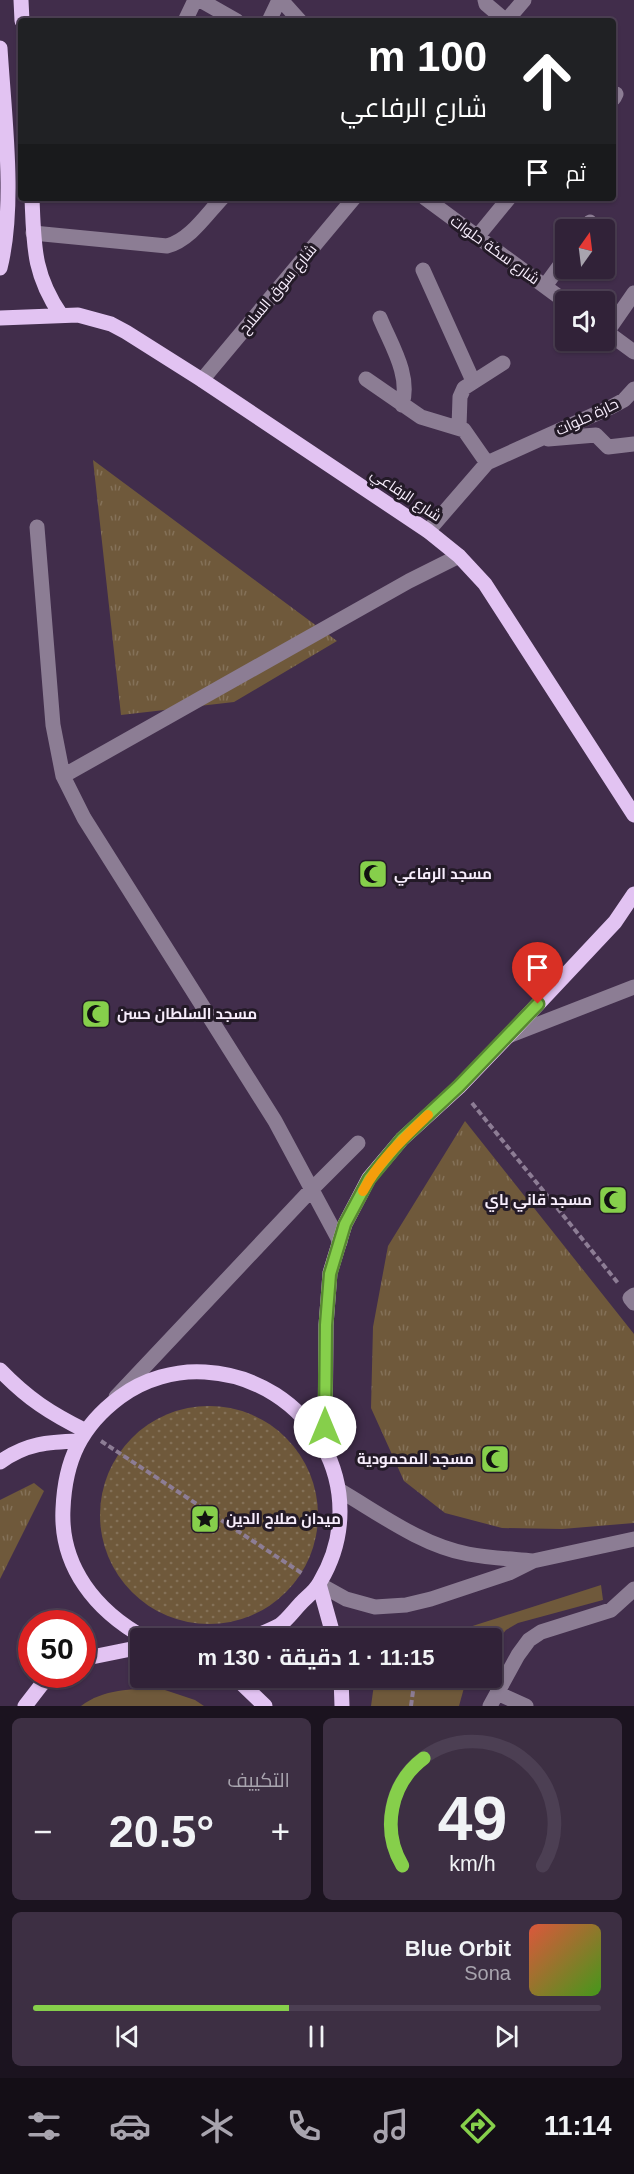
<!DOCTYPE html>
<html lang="ar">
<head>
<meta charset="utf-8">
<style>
  body { margin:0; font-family:Arial,Cairo,sans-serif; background:#3d2f43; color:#f1f3f6; direction:rtl; height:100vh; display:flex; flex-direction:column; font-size:22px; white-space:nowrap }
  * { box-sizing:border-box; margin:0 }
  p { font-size:20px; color:#a8a4ae }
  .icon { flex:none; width:33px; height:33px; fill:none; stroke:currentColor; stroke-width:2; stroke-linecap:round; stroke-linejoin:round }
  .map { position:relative; height:1706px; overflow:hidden; direction:ltr }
  .side { display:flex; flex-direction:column; gap:12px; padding:12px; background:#1b131f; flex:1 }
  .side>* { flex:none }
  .guide { position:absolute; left:18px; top:18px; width:598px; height:183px; border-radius:6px; box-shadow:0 2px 4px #0004,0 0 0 2px #4c3f53; direction:rtl; background:#202124; color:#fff; overflow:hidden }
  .needle { width:39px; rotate:14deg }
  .buttons { position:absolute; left:555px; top:219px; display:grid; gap:12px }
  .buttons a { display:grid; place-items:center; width:60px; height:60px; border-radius:6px; background:#312238; box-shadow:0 2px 4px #0004,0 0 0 2px #4c3f53; font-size:30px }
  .speed { position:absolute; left:18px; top:1610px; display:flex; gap:12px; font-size:30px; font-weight:700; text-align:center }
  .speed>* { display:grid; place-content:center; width:78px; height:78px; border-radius:50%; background:#312238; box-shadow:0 2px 4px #0004,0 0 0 2px #4c3f53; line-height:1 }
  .speed .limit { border:9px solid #d22; background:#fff; color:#111 }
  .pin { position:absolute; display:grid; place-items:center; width:51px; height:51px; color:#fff; margin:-62px -26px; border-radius:50% 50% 50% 0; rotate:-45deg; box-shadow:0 0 6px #0007 }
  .pin .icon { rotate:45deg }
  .me { position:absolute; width:66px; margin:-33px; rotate:0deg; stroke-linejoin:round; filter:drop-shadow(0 0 4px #0008) }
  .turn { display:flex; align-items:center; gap:21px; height:126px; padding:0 30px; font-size:27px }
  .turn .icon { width:78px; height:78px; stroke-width:2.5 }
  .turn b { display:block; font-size:42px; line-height:51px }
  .then { display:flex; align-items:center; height:57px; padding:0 30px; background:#0003; gap:12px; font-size:22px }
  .big { font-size:45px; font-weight:700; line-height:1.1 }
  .side .tile { flex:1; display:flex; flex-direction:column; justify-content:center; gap:9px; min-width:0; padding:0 21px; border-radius:9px; background:#3d2f43 }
  .side .dial { align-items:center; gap:0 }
  .dial svg { height:156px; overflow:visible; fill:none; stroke:#4c3f53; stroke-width:7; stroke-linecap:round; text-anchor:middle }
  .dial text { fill:#f1f3f6; stroke:none }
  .song { display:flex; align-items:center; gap:18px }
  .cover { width:72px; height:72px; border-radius:9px; background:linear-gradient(135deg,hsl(10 70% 55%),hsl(100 70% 35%)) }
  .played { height:6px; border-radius:3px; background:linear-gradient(90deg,#86cf4b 45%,#4c3f53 45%) }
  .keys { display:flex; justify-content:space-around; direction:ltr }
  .heat { display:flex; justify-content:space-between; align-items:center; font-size:33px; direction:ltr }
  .side .tiles { flex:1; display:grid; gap:12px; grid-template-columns:1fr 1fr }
  .tile:last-child { grid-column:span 2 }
  .trip { position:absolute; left:130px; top:1628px; width:372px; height:60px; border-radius:6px; background:#312238; box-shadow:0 2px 4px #0004,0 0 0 2px #4c3f53; font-weight:700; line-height:60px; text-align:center; direction:rtl }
  .dock { display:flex; height:96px; justify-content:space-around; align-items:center; background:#140e16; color:#a8a4ae }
  .dock .icon { width:42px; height:42px }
  .dock .on { color:#86cf4b }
  .dock b { font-size:27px; color:#f1f3f6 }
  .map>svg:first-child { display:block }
  .grass { fill:url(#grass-tufts) }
  .park { fill:#6f593b }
  .garden { fill:url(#garden-dots) }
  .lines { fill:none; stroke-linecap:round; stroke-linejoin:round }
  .path { stroke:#8d7d95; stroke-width:4; stroke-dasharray:6 3; stroke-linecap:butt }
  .minor { stroke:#8c7d94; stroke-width:15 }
  .major { stroke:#e2c3f2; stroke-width:15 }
  .route-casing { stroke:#578731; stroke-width:15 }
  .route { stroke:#86cf4b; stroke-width:10 }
  .slow { stroke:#f59e0b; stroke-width:10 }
  .labels { text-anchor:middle; stroke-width:6; stroke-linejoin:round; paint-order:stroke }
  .street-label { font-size:15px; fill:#f8eefd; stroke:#231a27 }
  .poi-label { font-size:15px; font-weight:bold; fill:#f8eefd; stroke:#231a27; text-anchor:start }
</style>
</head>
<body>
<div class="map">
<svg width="634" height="1706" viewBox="0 0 634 1706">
  <defs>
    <pattern id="grass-tufts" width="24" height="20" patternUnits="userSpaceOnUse" patternTransform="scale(1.5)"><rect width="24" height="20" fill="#6f593b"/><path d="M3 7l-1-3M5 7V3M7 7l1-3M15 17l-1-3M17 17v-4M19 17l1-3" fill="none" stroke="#847158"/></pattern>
    <pattern id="garden-dots" width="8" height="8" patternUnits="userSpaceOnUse" patternTransform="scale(1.5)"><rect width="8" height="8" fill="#6f593b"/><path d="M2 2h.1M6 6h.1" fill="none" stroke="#847158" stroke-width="1.8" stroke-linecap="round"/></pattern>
  </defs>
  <rect width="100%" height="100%" fill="#412d4b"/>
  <path class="grass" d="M93 460 337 641 234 702 121 715Z
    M465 1121 634 1334V1523L562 1529 502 1528 445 1513 404 1481 371 1408 373 1327 388 1246Z
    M34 1483 44 1491 0 1579V1500Z"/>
  <path class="park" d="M601 1585 603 1600 518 1623 506 1630 492 1647V1638H435Z
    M375 1677H467L459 1706H371Z
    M159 1688 195 1700 204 1706H81C103 1689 132 1689 159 1688Z"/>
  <path class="garden" d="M100 1515a109 109 0 1 1 218 0a109 109 0 1 1-218 0Z"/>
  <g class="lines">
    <path class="path" d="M472 1103 618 1283
      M101 1441 303 1574
      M411 1706 415 1677"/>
    <path class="minor" d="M200 0 237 21
      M281 0 300 21
      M485 0 486 4 506 21
      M185 21 195 0
      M269 21 279 0
      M506 21 524 0
      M614 98 616 94
      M425 198 566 302
      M585 230 590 222
      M33 233 167 246C190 240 206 215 222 198
      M477 237 509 198
      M423 270 473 381
      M545 286 566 257
      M380 318C391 345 411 375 402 405
      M604 330 634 352
      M607 332 634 293
      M366 379 421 417 464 430 487 463
      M202 380 354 198
      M459 427 460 397 464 388 503 363
      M548 439 596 435 608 447 634 444
      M37 527 53 725 63 776 84 818 275 1121 340 1242
      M428 531 487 463 611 407 624 400 634 389
      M63 776 409 581 459 556
      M508 1036 634 987
      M634 1295 630 1298 634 1303
      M116 1397 312 1189 358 1143
      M339 1490C380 1514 421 1545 468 1554 489 1558 512 1559 533 1561
      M319 1584 346 1599 375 1607 406 1605 431 1599 509 1573 533 1561 634 1539
      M497 1693 526 1706
      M490 1706 518 1655 529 1640 541 1632 611 1610 634 1589"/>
    <path class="major" d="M21 0 22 21
      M0 48C4 115 16 204 0 268
      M32 198C34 246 33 274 61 315
      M0 318 78 315 111 324 126 332 202 380 428 531 459 556 485 584 634 815
      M0 1370C28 1399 50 1413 86 1431
      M325 1447 326 1325 330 1273 345 1224 369 1178 402 1139 459 1087 508 1036 615 922 634 894
      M0 1462C27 1443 48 1442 79 1441
      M319 1584 334 1638
      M145 1638C96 1611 60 1567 63 1509 65 1460 81 1426 120 1397 144 1379 176 1370 205 1372 310 1378 375 1490 320 1582 316 1590 308 1596 302 1602 295 1609 288 1619 280 1625 271 1630 260 1634 251 1638
      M82 1659 141 1647
      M235 1677 265 1706
      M341 1677 342 1706
      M25 1706 42 1684 58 1674"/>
  </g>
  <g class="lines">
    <g class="route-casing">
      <path id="route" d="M325 1427 326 1325 330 1274 345 1224 369 1179 402 1139 459 1086 538 1004"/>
    </g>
    <use href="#route" class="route"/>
    <path class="slow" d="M363 1191C378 1162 404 1138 428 1115"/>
  </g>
  <defs>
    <g id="mosque-square" transform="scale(1.5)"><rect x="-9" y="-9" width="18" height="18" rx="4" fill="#86cf4b" stroke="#231a27"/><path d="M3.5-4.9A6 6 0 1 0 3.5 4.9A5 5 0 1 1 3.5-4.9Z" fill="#111"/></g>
    <g id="sight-square" transform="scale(1.5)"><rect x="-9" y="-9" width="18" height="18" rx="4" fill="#86cf4b" stroke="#231a27"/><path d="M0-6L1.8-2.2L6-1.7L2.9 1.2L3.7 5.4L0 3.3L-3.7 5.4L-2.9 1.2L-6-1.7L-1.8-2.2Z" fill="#111"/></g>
  </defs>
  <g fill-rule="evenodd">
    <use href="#mosque-square" x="373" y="874"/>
    <use href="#mosque-square" x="96" y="1014"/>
    <use href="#mosque-square" x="613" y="1200"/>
    <use href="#mosque-square" x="495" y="1459"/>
    <use href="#sight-square" x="205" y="1519"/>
  </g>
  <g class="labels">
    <g class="street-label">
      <text transform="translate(495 250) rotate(36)" y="5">شارع سكة حلوات</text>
      <text transform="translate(278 289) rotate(-50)" y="5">شارع سوق السلاح</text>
      <text transform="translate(587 417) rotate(-25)" y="5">حارة حلوات</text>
      <text transform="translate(406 495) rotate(34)" y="5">شارع الرفاعي</text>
    </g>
    <g class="poi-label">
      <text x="394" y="879">مسجد الرفاعي</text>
      <text x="117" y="1019">مسجد السلطان حسن</text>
      <text x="592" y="1205" text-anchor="end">مسجد قاني باي</text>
      <text x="474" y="1464" text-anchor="end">مسجد المحمودية</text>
      <text x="226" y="1524">ميدان صلاح الدين</text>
    </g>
  </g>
</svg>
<div class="buttons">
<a><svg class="needle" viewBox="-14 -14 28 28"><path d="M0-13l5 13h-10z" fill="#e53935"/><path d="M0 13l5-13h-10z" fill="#a8a4ae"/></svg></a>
<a><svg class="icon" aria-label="sound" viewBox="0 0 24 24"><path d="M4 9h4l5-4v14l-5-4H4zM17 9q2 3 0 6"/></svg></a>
</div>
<div class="speed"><div class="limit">50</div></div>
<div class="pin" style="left:538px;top:1004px;background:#d93025"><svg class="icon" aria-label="arrive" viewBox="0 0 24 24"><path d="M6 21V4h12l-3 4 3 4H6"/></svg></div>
<svg class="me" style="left:325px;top:1427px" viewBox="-20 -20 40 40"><circle r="19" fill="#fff"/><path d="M0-13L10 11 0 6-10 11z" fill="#86cf4b"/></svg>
<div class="trip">11:15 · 1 دقيقة · 130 m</div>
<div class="guide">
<div class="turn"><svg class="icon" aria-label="ahead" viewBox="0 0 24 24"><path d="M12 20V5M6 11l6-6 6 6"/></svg><div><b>100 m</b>شارع الرفاعي</div></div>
<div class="then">ثم<svg class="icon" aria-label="arrive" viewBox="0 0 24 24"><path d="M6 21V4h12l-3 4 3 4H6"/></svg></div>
</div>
</div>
<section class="side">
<div class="tiles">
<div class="tile dial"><svg viewBox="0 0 100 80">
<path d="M14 69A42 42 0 1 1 86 69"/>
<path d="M14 69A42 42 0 0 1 25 14" stroke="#86cf4b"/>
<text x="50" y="56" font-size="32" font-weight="700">49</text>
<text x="50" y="72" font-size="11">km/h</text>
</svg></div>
<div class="tile"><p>التكييف</p>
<div class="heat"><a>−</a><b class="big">20.5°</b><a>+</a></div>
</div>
<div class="tile">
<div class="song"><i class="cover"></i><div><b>Blue Orbit</b><p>Sona</p></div></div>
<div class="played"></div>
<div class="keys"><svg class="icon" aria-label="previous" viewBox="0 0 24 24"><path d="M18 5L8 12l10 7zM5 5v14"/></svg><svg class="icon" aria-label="pause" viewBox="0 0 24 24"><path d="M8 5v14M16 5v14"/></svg><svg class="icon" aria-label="next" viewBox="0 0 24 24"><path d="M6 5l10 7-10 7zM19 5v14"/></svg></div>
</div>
</div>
</section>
<nav class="dock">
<b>11:14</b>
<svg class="icon on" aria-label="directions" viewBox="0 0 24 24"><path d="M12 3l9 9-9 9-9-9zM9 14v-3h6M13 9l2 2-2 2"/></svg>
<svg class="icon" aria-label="music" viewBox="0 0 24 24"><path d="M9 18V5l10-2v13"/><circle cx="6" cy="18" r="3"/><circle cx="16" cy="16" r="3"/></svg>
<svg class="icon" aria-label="phone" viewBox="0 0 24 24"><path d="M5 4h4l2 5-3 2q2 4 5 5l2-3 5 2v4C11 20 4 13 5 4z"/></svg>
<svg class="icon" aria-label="climate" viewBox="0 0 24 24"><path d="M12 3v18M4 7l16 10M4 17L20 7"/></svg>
<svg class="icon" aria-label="car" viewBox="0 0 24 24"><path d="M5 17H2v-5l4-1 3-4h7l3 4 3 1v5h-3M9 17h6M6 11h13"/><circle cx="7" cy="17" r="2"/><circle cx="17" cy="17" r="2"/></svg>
<svg class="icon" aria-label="filters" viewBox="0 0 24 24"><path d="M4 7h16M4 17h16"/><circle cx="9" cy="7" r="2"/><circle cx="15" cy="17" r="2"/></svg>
</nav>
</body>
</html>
